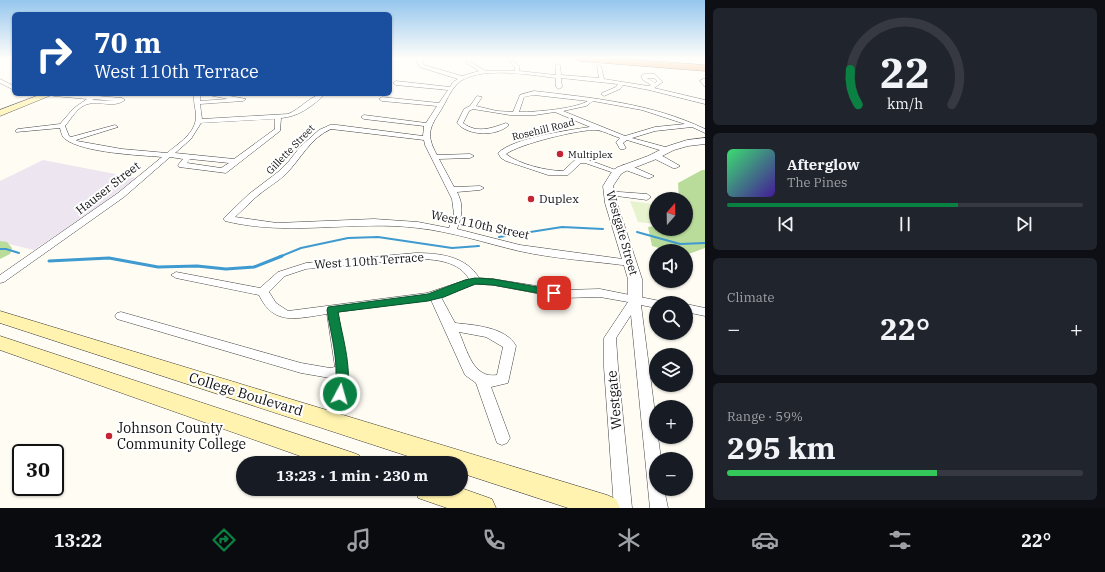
<!DOCTYPE html>
<html lang="en">
<head>
<meta charset="utf-8">
<style>
  body { margin:0; font-family:"IBM Plex Serif",serif; background:#20242c; color:#f1f3f6; height:100vh; display:flex; flex-direction:column; font-size:15px; white-space:nowrap }
  * { box-sizing:border-box; margin:0 }
  p { font-size:13px; color:#9ea1a6 }
  .icon { flex:none; width:22px; height:22px; fill:none; stroke:currentColor; stroke-width:2; stroke-linecap:round; stroke-linejoin:round }
  .map { position:relative; flex:1; overflow:hidden }
  .details { display:flex; flex-direction:column; gap:8px; padding:8px; background:#0d0f14; width:400px }
  .details>* { flex:none }
  .top-card { position:absolute; left:12px; top:12px; width:380px; height:84px; border-radius:6px; box-shadow:0 1px 3px #0004; background:#1a4fa0; color:#fff; overflow:hidden }
  .needle { width:26px; rotate:20deg }
  .buttons { position:absolute; left:649px; top:192px; display:grid; gap:8px }
  .buttons a { display:grid; place-items:center; width:44px; height:44px; border-radius:50%; background:#171b24; box-shadow:0 1px 3px #0004; font-size:20px }
  .speed { position:absolute; left:12px; top:444px; display:flex; gap:8px; font-size:20px; font-weight:700; text-align:center }
  .speed>* { display:grid; place-content:center; width:52px; height:52px; border-radius:50%; background:#171b24; box-shadow:0 1px 3px #0004; line-height:1 }
  .speed .limit { border:2px solid #111; border-radius:6px; background:#fff; color:#111 }
  .pin { position:absolute; display:grid; place-items:center; width:34px; height:34px; color:#fff; margin:-17px; border-radius:8px; box-shadow:0 2px 6px #0006 }
  .me { position:absolute; width:44px; margin:-22px; rotate:6deg; stroke-linejoin:round; filter:drop-shadow(0 0 3px #0008) }
  .turn { display:flex; align-items:center; gap:14px; height:84px; padding:0 16px; font-size:18px }
  .turn .icon { width:52px; height:52px; stroke-width:2.5 }
  .turn b { display:block; font-size:28px; line-height:34px }
  .big { font-size:30px; font-weight:700; line-height:1.1 }
  .details .card { flex:1; display:flex; flex-direction:column; justify-content:center; gap:6px; min-width:0; padding:0 14px; border-radius:6px; background:#20242c }
  .details .dial { align-items:center; gap:0 }
  .dial svg { height:104px; overflow:visible; fill:none; stroke:#363941; stroke-width:7; stroke-linecap:round; text-anchor:middle }
  .dial text { fill:#f1f3f6; stroke:none }
  .song { display:flex; align-items:center; gap:12px }
  .cover { width:48px; height:48px; border-radius:6px; background:linear-gradient(135deg,hsl(140 70% 55%),hsl(260 70% 35%)) }
  .played { height:4px; border-radius:2px; background:linear-gradient(90deg,#0b8043 65%,#363941 65%) }
  .keys { display:flex; justify-content:space-around; direction:ltr }
  .heat { display:flex; justify-content:space-between; align-items:center; font-size:22px; direction:ltr }
  .charge { height:6px; border-radius:3px; background:linear-gradient(90deg,#34c759 59%,#363941 0) }
  .trip { position:absolute; left:236px; top:456px; width:232px; height:40px; border-radius:20px; background:#171b24; box-shadow:0 1px 3px #0004; font-weight:700; line-height:40px; text-align:center }
  .menu { display:flex; height:64px; justify-content:space-around; align-items:center; background:#090b0e; color:#9ea1a6 }
  .menu .icon { width:28px; height:28px }
  .menu .on { color:#0b8043 }
  .menu b { font-size:18px; color:#f1f3f6 }
  main { display:flex; flex:1; min-height:0 }
  .map>svg:first-child { display:block }
  .industrial { fill:#ede5ef }
  .forest { fill:#badc9b }
  .pitch { fill:#e7f2ce }
  .lines { fill:none; stroke-linecap:round; stroke-linejoin:round }
  .stream-far1 { stroke:#3e9acf; stroke-width:2 }
  .stream { stroke:#3e9acf; stroke-width:3 }
  .minor-casing { stroke:#434343; stroke-width:1 }
  .tertiary-casing { stroke:#434343; stroke-width:1 }
  .secondary-casing { stroke:#323232; stroke-width:1 }
  .motorway-casing { stroke:#212121; stroke-width:1 }
  .minor { fill:#fff; fill-rule:evenodd }
  .tertiary { fill:#fff; fill-rule:evenodd }
  .secondary { fill:#fff3af; fill-rule:evenodd }
  .motorway { fill:#f59c5b; fill-rule:evenodd }
  .route { fill:#0b8043; stroke:#07532c }
  .poi-dot { fill:#c32533; stroke:#fff; stroke-width:1.5 }
  .labels { text-anchor:middle; stroke-width:4; stroke-linejoin:round; paint-order:stroke }
  .far-street-label { font-size:10px; fill:#101010; stroke:#fff }
  .far-poi-label { font-size:10px; fill:#101010; stroke:#fff; text-anchor:start }
  .street-label { font-size:12px; fill:#101010; stroke:#fff }
  .poi-label { font-size:12px; fill:#101010; stroke:#fff; text-anchor:start }
  .near-street-label { font-size:14px; fill:#101010; stroke:#fff }
  .near-poi-label { font-size:14px; fill:#101010; stroke:#fff; text-anchor:start }
</style>
</head>
<body>
<main>
<div class="map">
<svg width="705" height="508" viewBox="0 0 705 508">
  <rect width="100%" height="100%" fill="#fffcf4"/>
  <path class="industrial" d="M43 160 136 178 102 204 34 250 0 242V181Z"/>
  <path class="forest" d="M702 170H705V248L686 255V251H670L652 246 648 227 656 226V229H686V199H679L678 183Z
    M0 241 7 242 12 248 10 254 0 259Z"/>
  <path class="pitch" d="M630 201 653 204 656 210V224L638 222Z"/>
  <g class="lines">
    <path class="stream-far1" d="M637 232 680 244 705 243
      M499 237 562 227 603 229
      M0 249H6L19 253
      M279 257 301 248 348 238 378 237 452 248 479 246"/>
    <path class="stream" d="M49 261 109 258 158 267 197 266 226 269 254 267 282 256"/>
    <g class="minor-casing">
      <path id="minor" d="M420 58H425L422 62 424 65 462 76 479 71 465 62 467 60 486 71H515V67L509 61 511 60 519 66V71L556 75V65L558 64 560 65 561 75 599 78 597 66 599 65 601 66 604 79 648 86 651 85 643 80 641 76 644 74H655L663 82 654 88 705 100V104L649 90 623 85 620 89 604 96 601 94 602 93 616 87 618 84 561 78 562 87 559 89 556 87V78C531 75 476 65 457 84 450 91 446 102 441 110 429 128 426 135 437 155L470 154 474 156 470 158 439 159 454 187 480 186 484 188 480 190 457 192C464 205 462 216 457 229L520 245 630 260 634 261 635 263 634 265 630 266C593 261 555 259 519 251 485 243 453 232 418 228 354 220 289 237 225 221L223 219 225 217 249 194 278 172 289 161 300 147 319 130 330 125H337L423 136 424 126 364 119 361 117 364 115 426 123 437 106 382 101 379 99 382 97 439 103 448 90 396 85 393 83 396 81 450 87 453 82 458 79 420 67 417 62ZM647 78H654L657 81 655 83ZM331 129 424 140 425 145 452 199 454 214 449 228 418 222 374 219 277 223 235 217C242 211 248 204 255 198 265 189 276 183 285 175 301 159 310 138 331 129Z
        M0 79 14 86V90L0 83Z
        M703 79H705V87L700 81Z
        M534 91C593 98 651 103 705 129V133L692 127 655 131 632 138 669 148V152H666L627 140 623 143 626 148 624 149H620L616 142 620 138C613 136 604 131 597 130 580 129 519 144 506 154 518 164 547 171 563 171L576 159H586L621 172 617 174 585 163H581L568 175H548L506 161 501 158 498 153C513 138 569 130 590 127L555 112 535 115H510L473 109 469 111 463 123C477 134 492 128 506 123L509 125C496 137 468 136 457 123L464 109 470 106 477 96 482 97 476 106 497 111 513 112 520 95ZM534 95 588 101C574 109 536 112 519 112L524 97ZM593 101 642 110 685 124 655 127 625 136 563 111 586 106Z
        M51 94H73L122 98 125 100C113 109 100 100 88 104 78 106 71 119 65 126L69 136 71 137 115 125 118 127 76 140 77 141 122 149 167 153C179 143 196 133 196 116 196 109 193 102 194 94H200V101L228 99 204 94H219L246 99 243 101 200 104 202 119 288 114C301 109 311 94 325 94 313 106 298 117 281 118L280 131 226 173 179 167 178 165 183 159 170 157 124 197 4 282 0 283V275L118 193 162 157C138 155 84 153 65 139 62 137 61 132 60 128L16 132V130L18 129 60 124 74 108 87 99 54 96ZM94 99 114 101 92 100ZM275 119V129L234 159 175 153 191 139 201 123ZM190 159 229 163 221 168 187 163Z
        M653 154H659L680 166 676 168H673L653 158Z
        M623 165H629L654 176 650 178H647L623 169Z
        M606 191 647 194 651 197 647 200 609 195 605 193Z
        M416 253C439 253 466 256 479 278L493 279 562 290 600 289 660 301 661 303H656V308L641 305 656 421V437H658L661 459H656V489H664L668 508H650L631 315 616 338 618 367 632 508H614L604 367V338L628 302 600 297 562 298 493 285 476 284 441 297 455 323C474 325 506 327 516 346L508 383 491 387 510 438 507 443 502 445 497 443 476 383 465 375 431 300 338 312 350 384 337 420 335 424 330 426 325 424 323 420 336 384 335 377 330 378 301 373 117 319 115 316 117 313 121 312 301 363 330 368 335 367 327 314C298 318 274 327 259 295L176 278 171 275 176 272 260 288 278 272 306 263ZM416 259C435 259 459 261 469 279L427 293 288 311 276 303 269 292 285 276 306 269ZM459 332 486 337 503 347 497 375C473 379 467 350 459 332Z
        M686 304 705 308V316L686 312Z"/>
    </g>
    <g class="tertiary-casing">
      <path id="tertiary" d="M705 138V144L688 146 674 150 654 160 626 171 621 174 613 186 617 203 642 279V300L640 303 635 305 630 303 628 300V279L605 203 603 186 613 170 618 167 648 156 668 146 687 140Z"/>
    </g>
    <g class="secondary-casing">
      <path id="secondary" d="M42 94H54L0 116V110Z
        M0 311 607 495 616 499 620 508H568L461 473V463H429L0 323Z
        M0 336 351 452 359 455 363 463H320L0 350Z
        M461 488 492 499 496 508H447L418 498 415 489Z"/>
    </g>
    <g class="motorway-casing">
      <path id="motorway" d="M575 58H611L705 65V71L579 61Z"/>
    </g>
    <use href="#minor" class="minor"/>
    <use href="#tertiary" class="tertiary"/>
    <use href="#secondary" class="secondary"/>
    <use href="#motorway" class="motorway"/>
  </g>
  <linearGradient id="sky" x2="0" y2="1"><stop stop-color="#95c6ee"/><stop offset="0.45" stop-color="#fffefa"/><stop offset="1" stop-color="#fffefa" stop-opacity="0"/></linearGradient>
  <rect width="705" height="129" fill="url(#sky)"/>
  <path class="route" d="M475 278 493 279 554 290 559 293 554 296 493 285 475 284 444 297 428 301 338 312C342 336 355 376 344 398L340 400 335 398 333 394C341 368 331 336 327 310L328 307 428 294 465 280Z"/>
  <g class="poi-dot">
    <circle cx="560" cy="154" r="4"/>
    <circle cx="531" cy="199" r="4"/>
    <circle cx="109" cy="436" r="4"/>
  </g>
  <g class="labels">
    <g class="far-street-label">
      <text transform="translate(543 129) rotate(-14)" y="4">Rosehill Road</text>
      <text transform="translate(290 149) rotate(-46)" y="4">Gillette Street</text>
    </g>
    <g class="far-poi-label">
      <text x="568" y="158">Multiplex</text>
    </g>
    <g class="street-label">
      <text transform="translate(108 188) rotate(-38)" y="4">Hauser Street</text>
      <text transform="translate(480 225) rotate(12)" y="4">West 110th Street</text>
      <text transform="translate(622 233) rotate(74)" y="4">Westgate Street</text>
      <text transform="translate(369 261) rotate(-4)" y="4">West 110th Terrace</text>
    </g>
    <g class="poi-label">
      <text x="539" y="203">Duplex</text>
    </g>
    <g class="near-street-label">
      <text transform="translate(246 394) rotate(17)" y="5">College Boulevard</text>
      <text transform="translate(614 400) rotate(-95)" y="5">Westgate</text>
    </g>
    <g class="near-poi-label">
      <text x="117" y="433">Johnson County<tspan x="117" dy="16">Community College</tspan></text>
    </g>
  </g>
</svg>
<div class="buttons">
<a><svg class="needle" viewBox="-14 -14 28 28"><path d="M0-13l5 13h-10z" fill="#e53935"/><path d="M0 13l5-13h-10z" fill="#9ea1a6"/></svg></a>
<a><svg class="icon" aria-label="sound" viewBox="0 0 24 24"><path d="M4 9h4l5-4v14l-5-4H4zM17 9q2 3 0 6"/></svg></a>
<a><svg class="icon" aria-label="search" viewBox="0 0 24 24"><circle cx="10" cy="10" r="6"/><path d="M15 15l6 6"/></svg></a>
<a><svg class="icon" aria-label="layers" viewBox="0 0 24 24"><path d="M12 4l9 5-9 5-9-5zM3 14l9 5 9-5"/></svg></a>
<a>+</a>
<a>−</a>
</div>
<div class="speed"><div class="limit">30</div></div>
<div class="pin" style="left:554px;top:293px;background:#d93025"><svg class="icon" aria-label="arrive" viewBox="0 0 24 24"><path d="M6 21V4h12l-3 4 3 4H6"/></svg></div>
<svg class="me" style="left:340px;top:394px" viewBox="-20 -20 40 40"><circle r="17" fill="#0b8043" stroke="#fff" stroke-width="3"/><path d="M0-11L8 9 0 5-8 9z" fill="#fff"/></svg>
<div class="trip">13:23 · 1 min · 230 m</div>
<div class="top-card">
<div class="turn"><svg class="icon" aria-label="right" viewBox="0 0 24 24"><path d="M7 20v-9h11M14 6l5 5-5 5"/></svg><div><b>70 m</b>West 110th Terrace</div></div>
</div>
</div>
<section class="details">
<div class="card dial"><svg viewBox="0 0 100 80">
<path d="M14 69A42 42 0 1 1 86 69"/>
<path d="M14 69A42 42 0 0 1 8 42" stroke="#0b8043"/>
<text x="50" y="56" font-size="32" font-weight="700">22</text>
<text x="50" y="72" font-size="11">km/h</text>
</svg></div>
<div class="card">
<div class="song"><i class="cover"></i><div><b>Afterglow</b><p>The Pines</p></div></div>
<div class="played"></div>
<div class="keys"><svg class="icon" aria-label="previous" viewBox="0 0 24 24"><path d="M18 5L8 12l10 7zM5 5v14"/></svg><svg class="icon" aria-label="pause" viewBox="0 0 24 24"><path d="M8 5v14M16 5v14"/></svg><svg class="icon" aria-label="next" viewBox="0 0 24 24"><path d="M6 5l10 7-10 7zM19 5v14"/></svg></div>
</div>
<div class="card"><p>Climate</p>
<div class="heat"><a>−</a><b class="big">22°</b><a>+</a></div>
</div>
<div class="card"><p>Range · 59%</p><b class="big">295 km</b><div class="charge"></div></div>
</section>
</main>
<nav class="menu">
<b>13:22</b>
<svg class="icon on" aria-label="directions" viewBox="0 0 24 24"><path d="M12 3l9 9-9 9-9-9zM9 14v-3h6M13 9l2 2-2 2"/></svg>
<svg class="icon" aria-label="music" viewBox="0 0 24 24"><path d="M9 18V5l10-2v13"/><circle cx="6" cy="18" r="3"/><circle cx="16" cy="16" r="3"/></svg>
<svg class="icon" aria-label="phone" viewBox="0 0 24 24"><path d="M5 4h4l2 5-3 2q2 4 5 5l2-3 5 2v4C11 20 4 13 5 4z"/></svg>
<svg class="icon" aria-label="climate" viewBox="0 0 24 24"><path d="M12 3v18M4 7l16 10M4 17L20 7"/></svg>
<svg class="icon" aria-label="car" viewBox="0 0 24 24"><path d="M5 17H2v-5l4-1 3-4h7l3 4 3 1v5h-3M9 17h6M6 11h13"/><circle cx="7" cy="17" r="2"/><circle cx="17" cy="17" r="2"/></svg>
<svg class="icon" aria-label="filters" viewBox="0 0 24 24"><path d="M4 7h16M4 17h16"/><circle cx="9" cy="7" r="2"/><circle cx="15" cy="17" r="2"/></svg>
<b>22°</b>
</nav>
</body>
</html>
